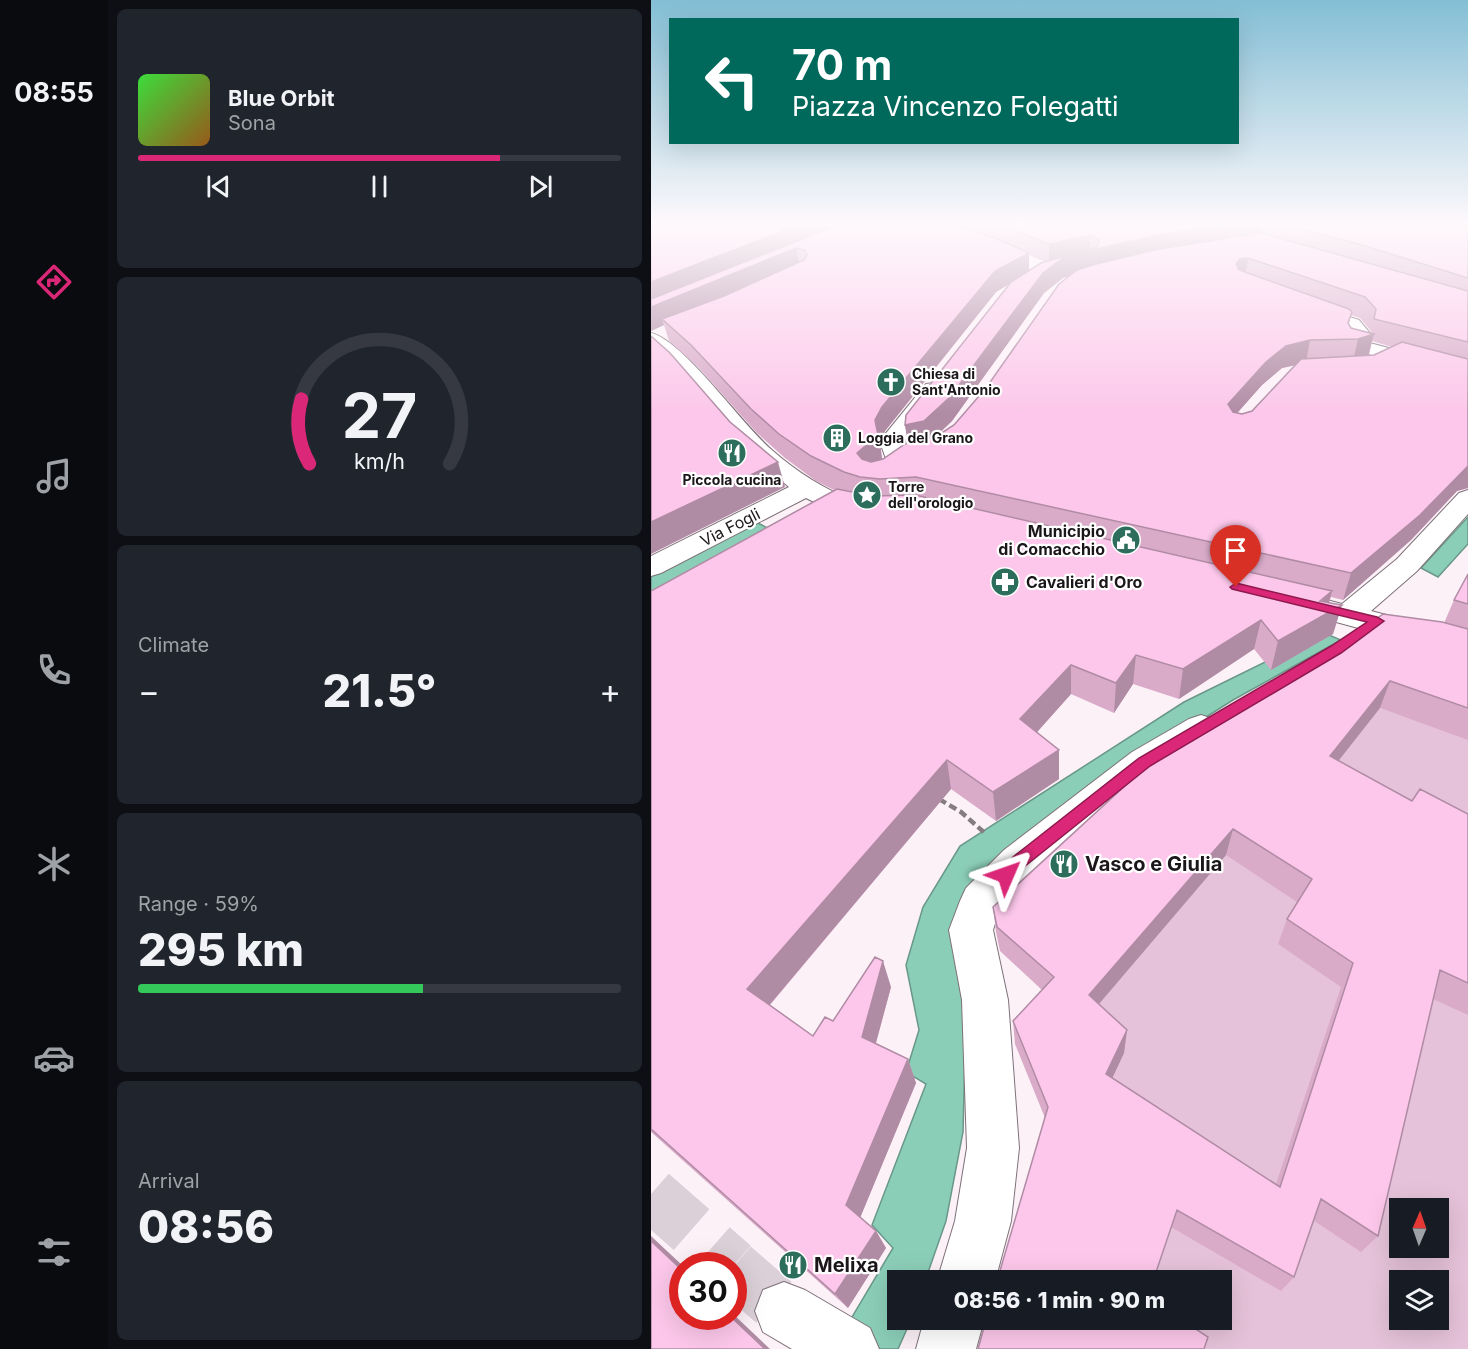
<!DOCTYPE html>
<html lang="en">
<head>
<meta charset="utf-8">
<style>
  body { margin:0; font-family:Inter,sans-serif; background:#20242c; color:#f1f3f6; height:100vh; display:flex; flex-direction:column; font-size:22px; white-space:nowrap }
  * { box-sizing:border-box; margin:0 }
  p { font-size:20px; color:#9ea1a6 }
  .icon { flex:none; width:33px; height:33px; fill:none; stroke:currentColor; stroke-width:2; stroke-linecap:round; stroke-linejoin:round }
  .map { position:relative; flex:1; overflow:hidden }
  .panel { display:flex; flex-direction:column; gap:9px; padding:9px; background:#0d0f14; width:543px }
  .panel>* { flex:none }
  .top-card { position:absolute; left:18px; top:18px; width:570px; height:126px; border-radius:0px; box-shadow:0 6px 24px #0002; background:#00695c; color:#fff; overflow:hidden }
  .needle { width:39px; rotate:2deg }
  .tools { position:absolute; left:738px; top:1198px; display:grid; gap:12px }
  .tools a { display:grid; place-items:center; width:60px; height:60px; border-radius:0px; background:#171b24; box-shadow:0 6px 24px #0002; font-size:30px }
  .speed { position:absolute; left:18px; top:1252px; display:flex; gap:12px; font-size:30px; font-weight:700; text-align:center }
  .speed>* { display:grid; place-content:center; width:78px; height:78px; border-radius:50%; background:#171b24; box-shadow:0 6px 24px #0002; line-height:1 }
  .speed .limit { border:9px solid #d22; background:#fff; color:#111 }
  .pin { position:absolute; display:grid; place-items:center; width:51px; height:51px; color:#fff; margin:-62px -26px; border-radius:50% 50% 50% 0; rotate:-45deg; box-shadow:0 0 6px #0007 }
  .pin .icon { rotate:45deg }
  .me { position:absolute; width:66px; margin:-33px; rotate:47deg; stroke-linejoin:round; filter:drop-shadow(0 0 4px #0008) }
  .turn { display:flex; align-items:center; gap:21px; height:126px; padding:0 24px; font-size:27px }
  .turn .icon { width:78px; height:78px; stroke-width:2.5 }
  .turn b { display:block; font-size:42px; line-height:51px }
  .big { font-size:45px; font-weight:800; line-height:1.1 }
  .panel .tile { flex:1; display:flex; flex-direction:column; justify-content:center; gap:9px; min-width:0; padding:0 21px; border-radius:9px; background:#20242c }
  .panel .dial { align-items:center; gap:0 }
  .dial svg { height:156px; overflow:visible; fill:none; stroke:#363941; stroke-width:7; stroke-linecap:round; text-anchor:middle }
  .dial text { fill:#f1f3f6; stroke:none }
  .song { display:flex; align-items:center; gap:18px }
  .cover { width:72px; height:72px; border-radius:9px; background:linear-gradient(135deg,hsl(120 70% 55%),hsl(30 70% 35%)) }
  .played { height:6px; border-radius:3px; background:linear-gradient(90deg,#db2777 75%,#363941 75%) }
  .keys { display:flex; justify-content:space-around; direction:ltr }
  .heat { display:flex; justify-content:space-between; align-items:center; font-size:33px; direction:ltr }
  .charge { height:9px; border-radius:4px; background:linear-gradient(90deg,#34c759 59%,#363941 0) }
  .trip { position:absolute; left:236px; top:1270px; width:345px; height:60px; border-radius:0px; background:#171b24; box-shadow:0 6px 24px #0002; font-weight:800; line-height:60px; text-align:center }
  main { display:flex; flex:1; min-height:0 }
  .tab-bar { display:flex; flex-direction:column; width:108px; justify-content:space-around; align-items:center; background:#090b0e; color:#9ea1a6 }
  .tab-bar .icon { width:42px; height:42px }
  .tab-bar .current { color:#db2777 }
  .tab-bar b { font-size:27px; color:#f1f3f6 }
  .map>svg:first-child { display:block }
  .green { fill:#e5c2d9; fill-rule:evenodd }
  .water { fill:#8bceb8; stroke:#699788; stroke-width:1.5 }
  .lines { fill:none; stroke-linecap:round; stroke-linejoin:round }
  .minor-tunnel { stroke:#dbd0d7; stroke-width:54; stroke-dasharray:54 27; stroke-linecap:butt }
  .minor-casing { stroke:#7e7179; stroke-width:2 }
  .path { stroke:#847c81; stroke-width:4.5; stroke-dasharray:8 4; stroke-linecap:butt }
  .minor { fill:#fff; fill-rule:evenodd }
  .wall { fill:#d9abc9; fill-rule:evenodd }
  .shaded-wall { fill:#b08ba4 }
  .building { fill:#fcc7ea; stroke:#b08ba4; stroke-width:1.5; fill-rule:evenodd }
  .route { fill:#db2777; stroke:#8e194d; stroke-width:1.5 }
  .labels { text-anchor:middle; stroke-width:4.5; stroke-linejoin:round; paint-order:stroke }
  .far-poi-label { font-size:14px; font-weight:bold; fill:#1b1619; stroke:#fff; text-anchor:start }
  .street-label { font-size:16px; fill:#1b1619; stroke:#fff }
  .poi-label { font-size:16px; font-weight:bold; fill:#1b1619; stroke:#fff; text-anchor:end }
  .near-poi-label { font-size:20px; font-weight:bold; fill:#1b1619; stroke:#fff; text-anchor:start }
</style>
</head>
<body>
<main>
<nav class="tab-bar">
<b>08:55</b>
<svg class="icon current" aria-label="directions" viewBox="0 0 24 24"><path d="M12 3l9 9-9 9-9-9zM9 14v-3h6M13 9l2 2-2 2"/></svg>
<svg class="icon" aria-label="music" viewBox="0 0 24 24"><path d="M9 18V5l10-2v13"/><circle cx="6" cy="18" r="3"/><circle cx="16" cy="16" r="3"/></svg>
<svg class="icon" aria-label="phone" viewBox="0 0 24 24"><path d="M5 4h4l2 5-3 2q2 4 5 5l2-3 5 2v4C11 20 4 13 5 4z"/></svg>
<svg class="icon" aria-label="climate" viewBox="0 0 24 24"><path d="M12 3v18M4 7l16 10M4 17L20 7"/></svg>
<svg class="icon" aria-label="car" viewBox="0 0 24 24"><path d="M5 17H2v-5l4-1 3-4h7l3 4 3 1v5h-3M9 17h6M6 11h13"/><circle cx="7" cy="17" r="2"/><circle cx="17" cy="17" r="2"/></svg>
<svg class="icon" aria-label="filters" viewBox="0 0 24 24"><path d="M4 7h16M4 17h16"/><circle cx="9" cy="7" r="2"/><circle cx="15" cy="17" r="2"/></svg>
</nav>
<section class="panel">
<div class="tile">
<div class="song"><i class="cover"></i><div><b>Blue Orbit</b><p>Sona</p></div></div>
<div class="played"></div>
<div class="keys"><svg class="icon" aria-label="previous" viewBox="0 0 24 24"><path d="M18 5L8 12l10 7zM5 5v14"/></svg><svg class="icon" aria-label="pause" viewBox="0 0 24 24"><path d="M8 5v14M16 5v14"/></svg><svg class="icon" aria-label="next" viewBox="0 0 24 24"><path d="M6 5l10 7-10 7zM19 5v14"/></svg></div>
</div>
<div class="tile dial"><svg viewBox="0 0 100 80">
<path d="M14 69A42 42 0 1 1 86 69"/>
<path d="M14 69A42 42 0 0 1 10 36" stroke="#db2777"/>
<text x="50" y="56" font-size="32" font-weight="700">27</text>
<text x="50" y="72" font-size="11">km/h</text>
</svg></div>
<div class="tile"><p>Climate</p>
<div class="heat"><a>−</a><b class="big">21.5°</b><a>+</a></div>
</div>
<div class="tile"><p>Range · 59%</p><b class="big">295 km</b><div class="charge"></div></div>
<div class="tile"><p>Arrival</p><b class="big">08:56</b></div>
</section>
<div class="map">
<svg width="817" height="1349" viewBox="0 0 817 1349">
  <rect width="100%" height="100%" fill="#fdf1f8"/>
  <path class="green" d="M729 708 817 738V1349H487L490 1320H570V1281H486L436 1018 608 815ZM748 1209H788V1248H748ZM748 1281H788V1320H748Z"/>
  <path class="water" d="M817 517V544L787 577 770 568Z
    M107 523 126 533 0 607V575Z
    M673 633 690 640 582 700 479 765 346 863 314 1056 312 1132 295 1221 274 1281H246V1320H260L247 1349H182L242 1248 221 1225 275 1084 255 1072 268 1030 255 965 272 907 309 846 533 702Z"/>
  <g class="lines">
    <path class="minor-tunnel" d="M0 1194 82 1266
      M82 1267 133 1311"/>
    <g class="minor-casing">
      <path id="minor" d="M655 303 708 320 718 332 715 342 817 369V381L697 349 694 345 698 333 694 328 649 312 646 308 649 304Z
        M0 333C33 341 91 425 122 451 146 472 173 489 203 501 212 505 222 505 227 513L223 519C201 524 175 508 155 498L10 573 0 576V556L138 487 89 446 28 374 0 348Z
        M283 383 291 384 294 389 255 438 254 445 259 462 256 467 247 469 238 467 230 445 232 437 275 384Z
        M817 490V514L766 571 720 611 817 636V658L634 608 630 601 634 594 645 592 691 604 746 559 808 493Z
        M550 715 562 719 568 728 562 737 507 772 381 874 348 911 342 930 357 1000 368 1148 360 1221 344 1281H286L304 1221 316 1148 311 1000 298 930 309 901 315 888 353 850 481 752 538 719Z
        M133 1282 154 1290 219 1328 228 1349H141L112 1332 104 1311 112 1290Z
        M273 1320H333L325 1349H265Z"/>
    </g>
    <path class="path" d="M288 799 310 812 335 834"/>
    <use href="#minor" class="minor"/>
  </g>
  <path class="wall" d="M0 225H817V488L806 491 760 540 692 600 680 597 678 603 691 605 682 634 620 670 603 649 528 699 482 684 463 713 420 694 386 732 408 750V779L345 821 300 789 119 1005 162 1036 182 1021 240 987 225 1043 257 1059 265 1083 209 1217 225 1231 235 1248 197 1308 0 1132V591L183 490 165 481 134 458 106 433 47 367 18 341 13 325 0 331ZM378 255 394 262 378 270ZM418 276 335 388 303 425 284 437 301 421 393 293 412 278ZM358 284 254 425 257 444 231 459 229 442 234 431 345 292ZM700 315 709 318 720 331 719 333 700 328 698 324ZM721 341 741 347 723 355H718ZM644 365 601 411 591 414 586 413 611 385 631 368Z
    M817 574V740L729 708 687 761 761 801 817 814V1015L782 999 727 1236 710 1252 662 1220 643 1277 630 1291 520 1227 394 1118 364 1044 362 1021 391 990 349 951 345 932 342 907 793 623 803 600ZM575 855 646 902 636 919 627 944 690 987 625 1184 461 1078 473 1053 476 1030 448 1004Z"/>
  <path class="shaded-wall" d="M147 225H196L0 306V282Z
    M571 225H609L608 238 431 272 412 278 393 293 301 421 276 445 258 449 254 425 398 264V244L439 235V251L507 235Z
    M145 248 149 267 11 319 13 325 0 331V307Z
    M378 253V272L345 292 234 431 229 442 231 459 211 478 206 453 231 407 344 271Z
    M597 258 594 278 587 279 585 264 589 259Z
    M723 334 717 357 702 361 707 339Z
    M659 340 655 363 631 368 611 385 573 428 577 404 615 362 635 346Z
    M127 462 134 487 0 554V522Z
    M816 466H817V488L806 491 760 540 692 600 700 573Z
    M681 591 675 614 691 605 682 634 620 670 627 641Z
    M610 620 603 649 528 699 532 669Z
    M485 655 482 684 463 713 465 683Z
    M420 665V694L371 749 369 719Z
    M739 681 729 708 670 783 679 756Z
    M408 750V779L345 821 342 792Z
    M296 760 300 789 110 1015 96 989Z
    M582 829 575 855 436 1018 438 995Z
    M232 961 240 987 220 1061 211 1037Z
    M476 1030 473 1053 453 1096 455 1074Z
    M257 1059 265 1083 207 1223 195 1205Z
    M225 1231 235 1248 197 1308 184 1294Z
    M0 1236 32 1266V1271L0 1241Z
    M82 1314 119 1349H114L80 1317H82Z"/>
  <path class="building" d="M0 225H147L0 282Z
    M187 225H302L344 238 378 253 344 271 231 407 224 420 227 435 206 453 211 459 220 462 232 459 254 444 286 436 303 425 335 388 408 284 426 270 445 264 508 249 610 233 817 291V342L723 319 725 309 714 297 597 258 589 259 585 264 588 270 698 309 701 312 697 323 700 328 723 334 707 339 659 340 635 346 615 362 577 404 582 412 591 414 601 411 650 359 723 355 751 342 817 359V466L769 515 700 573 265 477 229 479 209 477 193 472 160 456 128 434 100 409 40 345 11 319 73 296 153 260 156 255 154 250 145 248 0 307V299Z
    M349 225H571L507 235 432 252 412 258 392 273 299 397 273 421 254 425 255 415 360 282 390 263 446 247 449 240 439 235 398 244Z
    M634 225H817V278L708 244Z
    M0 336 19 353 79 422 127 462 0 522Z
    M186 489 222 496 264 495 681 591 669 601 691 605 627 641 610 620 532 669 485 655 465 683 420 665 369 719 408 750 342 792 296 760 96 989 162 1036 174 1017 182 1021 224 957 232 961 211 1037 257 1059 195 1205 225 1231 184 1294 0 1129V591Z
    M817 574V604L803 600Z
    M732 614 791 622 817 629V708L739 681 679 756 761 801 769 789 817 814V983L789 970 727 1236 670 1199 643 1277 526 1210 502 1281H346L397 1107 362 1021 403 977 346 927 342 907 525 739 706 633ZM582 829 661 879 636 919 702 963 629 1187 455 1074 476 1030 438 995Z
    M0 1241 32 1271V1317H80L114 1349H0Z
    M335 1320H531L557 1337 553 1349H327Z"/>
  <linearGradient id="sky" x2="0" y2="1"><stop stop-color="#83bed5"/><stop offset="0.54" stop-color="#fef9fc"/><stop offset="1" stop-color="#fef9fc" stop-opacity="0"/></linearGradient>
  <rect width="817" height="414" fill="url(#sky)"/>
  <path class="route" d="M585 583 726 617 733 621 690 653 499 766 373 867C366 875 361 884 349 880L347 875 362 857 488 758 680 646 716 622 581 589 579 587Z"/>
  <defs>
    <g id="church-disc" transform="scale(1.5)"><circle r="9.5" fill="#2d6d5b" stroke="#fff"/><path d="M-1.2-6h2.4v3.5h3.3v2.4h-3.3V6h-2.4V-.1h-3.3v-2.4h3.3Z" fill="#fff"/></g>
    <g id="building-disc" transform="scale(1.5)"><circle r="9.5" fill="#2d6d5b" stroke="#fff"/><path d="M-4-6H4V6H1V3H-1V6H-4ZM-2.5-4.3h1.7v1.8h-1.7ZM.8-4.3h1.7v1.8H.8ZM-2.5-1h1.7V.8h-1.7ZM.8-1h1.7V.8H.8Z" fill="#fff"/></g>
    <g id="restaurant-disc" transform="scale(1.5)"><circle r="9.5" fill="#2d6d5b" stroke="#fff"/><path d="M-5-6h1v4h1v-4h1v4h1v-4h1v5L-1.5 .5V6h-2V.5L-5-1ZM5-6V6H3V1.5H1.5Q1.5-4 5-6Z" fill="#fff"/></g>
    <g id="sight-disc" transform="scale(1.5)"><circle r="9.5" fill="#2d6d5b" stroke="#fff"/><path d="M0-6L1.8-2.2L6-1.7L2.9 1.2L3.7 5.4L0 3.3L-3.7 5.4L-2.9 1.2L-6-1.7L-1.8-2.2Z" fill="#fff"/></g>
    <g id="civic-disc" transform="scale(1.5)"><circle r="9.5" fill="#2d6d5b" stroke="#fff"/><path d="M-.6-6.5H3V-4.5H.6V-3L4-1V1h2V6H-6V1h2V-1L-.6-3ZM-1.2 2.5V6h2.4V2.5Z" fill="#fff"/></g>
    <g id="pharmacy-disc" transform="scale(1.5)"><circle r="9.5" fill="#2d6d5b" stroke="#fff"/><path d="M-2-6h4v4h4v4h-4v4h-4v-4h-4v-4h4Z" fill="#fff"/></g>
  </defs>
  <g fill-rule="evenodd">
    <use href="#church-disc" x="240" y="382"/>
    <use href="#building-disc" x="186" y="438"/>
    <use href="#restaurant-disc" x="81" y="453"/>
    <use href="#sight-disc" x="216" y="495"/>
    <use href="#civic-disc" x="475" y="540"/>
    <use href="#pharmacy-disc" x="354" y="582"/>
    <use href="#restaurant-disc" x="413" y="864"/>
    <use href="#restaurant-disc" x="142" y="1265"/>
  </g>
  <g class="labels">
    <g class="far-poi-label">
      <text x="261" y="379">Chiesa di<tspan x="261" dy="16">Sant'Antonio</tspan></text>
      <text x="207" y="443">Loggia del Grano</text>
      <text x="81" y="485" text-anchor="middle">Piccola cucina</text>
      <text x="237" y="492">Torre<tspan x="237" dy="16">dell'orologio</tspan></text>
    </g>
    <g class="street-label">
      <text transform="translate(79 527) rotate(-27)" y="6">Via Fogli</text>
    </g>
    <g class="poi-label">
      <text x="454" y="537">Municipio<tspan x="454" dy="18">di Comacchio</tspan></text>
      <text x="375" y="588" text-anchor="start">Cavalieri d'Oro</text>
    </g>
    <g class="near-poi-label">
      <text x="434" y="871">Vasco e Giulia</text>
      <text x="163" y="1272">Melixa</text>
    </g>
  </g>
</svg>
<div class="tools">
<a><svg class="needle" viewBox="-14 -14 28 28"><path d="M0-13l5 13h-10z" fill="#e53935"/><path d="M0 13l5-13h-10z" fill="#9ea1a6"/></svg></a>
<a><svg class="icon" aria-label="layers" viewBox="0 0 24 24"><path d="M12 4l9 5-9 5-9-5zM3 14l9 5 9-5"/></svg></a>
</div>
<div class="speed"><div class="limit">30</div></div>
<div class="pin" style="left:585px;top:587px;background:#d93025"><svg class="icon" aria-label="arrive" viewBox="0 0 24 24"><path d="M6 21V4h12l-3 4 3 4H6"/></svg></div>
<svg class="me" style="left:355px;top:875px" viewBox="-20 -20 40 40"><path d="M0-17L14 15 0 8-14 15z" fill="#db2777" stroke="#fff" stroke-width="4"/></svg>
<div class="trip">08:56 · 1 min · 90 m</div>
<div class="top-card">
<div class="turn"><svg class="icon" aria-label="left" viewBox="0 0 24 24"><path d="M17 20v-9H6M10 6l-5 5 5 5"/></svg><div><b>70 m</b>Piazza Vincenzo Folegatti</div></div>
</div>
</div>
</main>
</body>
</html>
